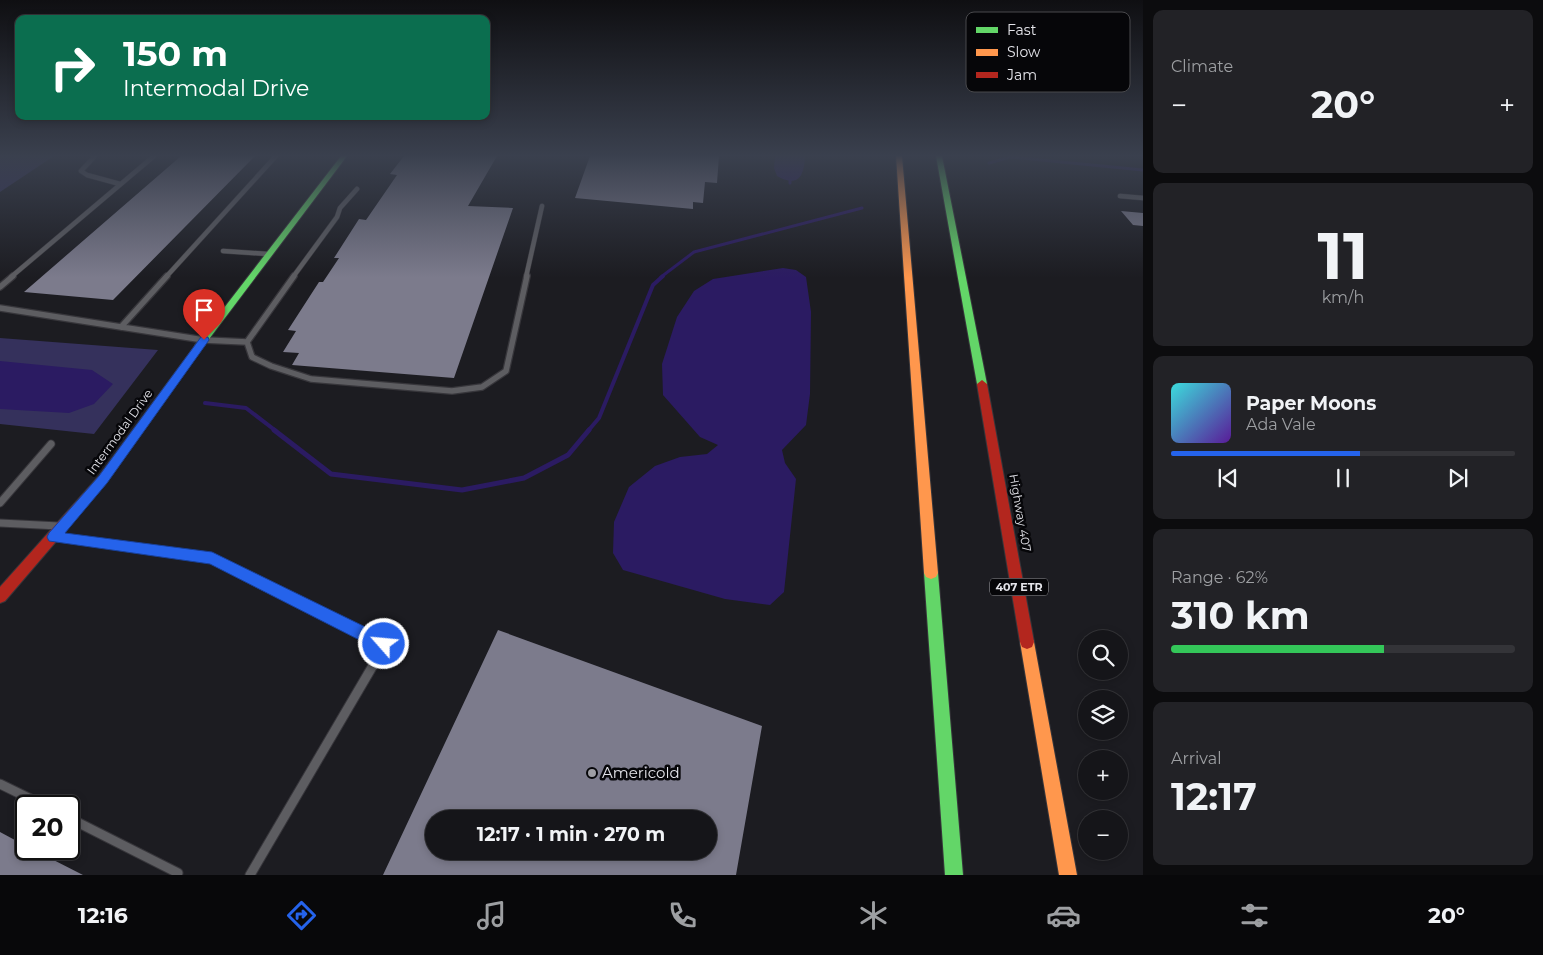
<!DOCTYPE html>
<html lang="en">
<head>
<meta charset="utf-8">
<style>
  body { margin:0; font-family:Montserrat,sans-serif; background:#222226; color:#f1f3f6; height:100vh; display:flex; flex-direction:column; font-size:19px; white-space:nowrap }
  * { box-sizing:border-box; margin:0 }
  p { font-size:16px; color:#9d9fa2 }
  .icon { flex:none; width:28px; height:28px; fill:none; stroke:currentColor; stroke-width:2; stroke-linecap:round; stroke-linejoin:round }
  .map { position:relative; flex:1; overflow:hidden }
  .sheet { display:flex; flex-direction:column; gap:10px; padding:10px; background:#0c0c0e; width:400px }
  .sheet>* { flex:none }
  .hud { position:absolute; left:15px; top:15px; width:475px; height:105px; border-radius:10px; box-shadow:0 2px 8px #0003,0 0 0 1px #343438; background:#0b6e4f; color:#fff; overflow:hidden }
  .fabs { position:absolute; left:1078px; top:630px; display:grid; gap:10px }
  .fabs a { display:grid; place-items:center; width:50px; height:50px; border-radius:50%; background:#151519; box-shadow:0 2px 8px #0003,0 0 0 1px #343438; font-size:25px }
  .speed { position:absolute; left:15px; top:795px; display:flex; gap:10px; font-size:25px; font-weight:700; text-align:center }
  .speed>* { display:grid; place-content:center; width:65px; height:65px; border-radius:50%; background:#151519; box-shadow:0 2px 8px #0003,0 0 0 1px #343438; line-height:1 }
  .speed .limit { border:2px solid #111; border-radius:8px; background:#fff; color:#111 }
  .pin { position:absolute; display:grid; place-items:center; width:42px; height:42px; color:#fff; margin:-51px -21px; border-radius:50% 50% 50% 0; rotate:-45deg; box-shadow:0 0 5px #0007 }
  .pin .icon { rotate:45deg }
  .me { position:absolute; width:55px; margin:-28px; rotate:297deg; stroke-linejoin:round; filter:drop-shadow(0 0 4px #0008) }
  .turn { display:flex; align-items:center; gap:18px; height:105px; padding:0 25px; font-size:22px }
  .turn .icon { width:65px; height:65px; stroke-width:2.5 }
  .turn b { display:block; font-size:35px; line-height:42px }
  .big { font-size:38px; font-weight:700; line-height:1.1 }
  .sheet .widget { flex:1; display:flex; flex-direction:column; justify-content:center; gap:8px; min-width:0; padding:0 18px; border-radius:10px; background:#222226 }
  .sheet .dial { align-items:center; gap:0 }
  .dial b { font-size:65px; line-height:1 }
  .song { display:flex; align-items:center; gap:15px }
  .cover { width:60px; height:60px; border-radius:8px; background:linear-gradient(135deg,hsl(180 70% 55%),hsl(270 70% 35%)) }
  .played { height:5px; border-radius:2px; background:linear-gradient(90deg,#2563eb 55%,#343438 55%) }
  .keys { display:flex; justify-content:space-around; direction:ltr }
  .heat { display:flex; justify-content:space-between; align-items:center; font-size:28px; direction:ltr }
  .charge { height:8px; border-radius:4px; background:linear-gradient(90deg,#34c759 62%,#343438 0) }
  .trip { position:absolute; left:425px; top:810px; width:292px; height:50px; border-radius:25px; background:#151519; box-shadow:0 2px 8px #0003,0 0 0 1px #343438; font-weight:700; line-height:50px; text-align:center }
  .dock { display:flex; height:80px; justify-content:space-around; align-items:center; background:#08080a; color:#9d9fa2 }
  .dock .icon { width:35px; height:35px }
  .dock .current { color:#2563eb }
  .dock b { font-size:22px; color:#f1f3f6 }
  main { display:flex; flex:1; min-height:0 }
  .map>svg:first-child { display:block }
  .green { fill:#35315c }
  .water { fill:#2b1b62 }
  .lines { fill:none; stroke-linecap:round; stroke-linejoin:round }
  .stream-far2 { stroke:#2b1b62; stroke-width:3 }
  .stream-far1 { stroke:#2b1b62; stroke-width:4 }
  .stream { stroke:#2b1b62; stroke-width:5 }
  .building { fill:#7c7b8c; fill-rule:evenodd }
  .lane-far3-casing { stroke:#37363b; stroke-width:5.5 }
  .lane-far2-casing { stroke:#37363b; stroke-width:8 }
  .lane-far1-casing { stroke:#37363b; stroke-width:9 }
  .lane-casing { stroke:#37363b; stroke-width:11 }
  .fast-casing { stroke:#37363b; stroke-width:2 }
  .slow-casing { stroke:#37363b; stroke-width:2 }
  .jam-casing { stroke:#37363b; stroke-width:2 }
  .lane-far3 { stroke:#5d5d61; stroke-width:4.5 }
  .lane-far2 { stroke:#5d5d61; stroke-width:5.5 }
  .lane-far1 { stroke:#5d5d61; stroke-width:7 }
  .lane { stroke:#5d5d61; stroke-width:9 }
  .fast { fill:#63d668; fill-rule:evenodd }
  .slow { fill:#ff974d; fill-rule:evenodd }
  .jam { fill:#b3261e; fill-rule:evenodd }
  .route { fill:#2563eb; stroke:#184099 }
  .poi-dot { fill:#9e9ea4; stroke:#060609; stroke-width:2 }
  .labels { text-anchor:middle; stroke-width:5; stroke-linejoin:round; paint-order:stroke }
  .shield { fill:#060609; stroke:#a1a1a6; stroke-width:1 }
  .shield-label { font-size:11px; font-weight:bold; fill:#e4e4ea }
  .street-label { font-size:12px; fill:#e4e4ea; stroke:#060609 }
  .near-poi-label { font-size:15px; fill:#e4e4ea; stroke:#060609; text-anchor:start }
  .key { fill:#060609; stroke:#49494c; stroke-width:1 }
  .key-label { font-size:14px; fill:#e4e4ea }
</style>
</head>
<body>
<main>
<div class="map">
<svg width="1143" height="875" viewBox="0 0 1143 875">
  <rect width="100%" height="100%" fill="#1c1c21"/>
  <path class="green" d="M0 156H54L0 192Z
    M0 338 158 350 94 434 0 424Z"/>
  <path class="water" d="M775 156H805C804 176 799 188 777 176L774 168Z
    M783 268 796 270 806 277 811 312 810 394 806 425 782 450 785 463 796 479 784 592 770 605 725 599 623 570 613 553 614 522 629 487 655 466 680 457 707 454 718 445 700 437 663 395 662 364 677 317 694 291 713 279Z
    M0 361 92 370 113 384 94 404 69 413 0 409Z"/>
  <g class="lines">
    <path class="stream-far2" d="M989 163 1010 157 1143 170
      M790 175V183
      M661 277 694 252 862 208"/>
    <path class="stream-far1" d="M205 403 246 408 276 431
      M588 431 599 418 653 285 663 276"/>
    <path class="stream" d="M274 430 331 474 462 490 524 478 568 455 589 430"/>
  </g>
  <path class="building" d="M181 156H255L113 300 24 292Z
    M404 156H497L468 206 513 208 454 378 292 365 299 353 283 352 296 331 288 330 319 282H323L339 258H334L359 219 366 220 397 175 390 174Z
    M590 156H719L717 183 705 182 703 203 693 202V209L575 198Z
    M1121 211 1143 213V226L1133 225Z
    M498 630 762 726 736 875H383ZM434 819H709V851H434Z
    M0 832 26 846V849H32L83 875H0Z"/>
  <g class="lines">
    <g class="lane-far3-casing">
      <path id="lane-far3" d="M95 156 81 171 87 175 120 184
        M1120 196 1143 198
        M223 251 268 254
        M11 277 154 156
        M166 277 276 156
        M293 277 337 217 340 208 357 189
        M526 277 542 206"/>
    </g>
    <g class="lane-far2-casing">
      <path id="lane-far2" d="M0 287 13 276
        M0 308 204 340 247 342 252 357 271 366 311 379 452 391 482 387 506 371 527 276
        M121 327 167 276
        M247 342 294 276"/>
    </g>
    <g class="lane-far1-casing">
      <path id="lane-far1" d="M0 503 51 444
        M0 523 59 526
        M58 538 212 558 349 627"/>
    </g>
    <g class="lane-casing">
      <path id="lane" d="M0 784 45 806
        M69 818 178 873 177 875
        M250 875 385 645 347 626"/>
    </g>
    <g class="fast-casing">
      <path id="fast" d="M341 156H347L203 347H197L195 345 197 343Z
        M936 156H942L987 384 982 388 977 384Z
        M931 567 936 569 938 573 963 875H945L924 573 926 569Z"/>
    </g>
    <g class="slow-casing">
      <path id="slow" d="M896 156H902L938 573 936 577 931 579 926 577 924 573Z
        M1027 635 1032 637 1034 642 1077 875H1059L1020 642 1022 637Z"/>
    </g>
    <g class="jam-casing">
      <path id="jam" d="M200 342 203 343 205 345 203 347 107 482 5 601 0 603V587L99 476 197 343Z
        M982 380 987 384 1034 642 1032 647 1027 649 1022 647 1020 642 977 384Z"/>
    </g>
    <use href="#lane-far3" class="lane-far3"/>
    <use href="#lane-far2" class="lane-far2"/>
    <use href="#lane-far1" class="lane-far1"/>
    <use href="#lane" class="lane"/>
    <use href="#fast" class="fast"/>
    <use href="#slow" class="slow"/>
    <use href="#jam" class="jam"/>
  </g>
  <linearGradient id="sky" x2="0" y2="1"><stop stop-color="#0f0f12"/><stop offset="0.56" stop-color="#3a404e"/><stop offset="1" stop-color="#3a404e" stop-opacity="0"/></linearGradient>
  <rect width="1143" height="278" fill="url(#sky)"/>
  <path class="route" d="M201 337H208L209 340 107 483 65 533 212 552 390 639 392 644 390 650 384 652 379 650 210 564 49 541 47 537 49 533 99 476Z"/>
  <circle class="poi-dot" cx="592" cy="773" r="5"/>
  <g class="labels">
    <rect class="shield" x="990" y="578.5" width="58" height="17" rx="4"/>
    <g class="shield-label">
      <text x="1019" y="591">407 ETR</text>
    </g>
    <g class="street-label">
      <text transform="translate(120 432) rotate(-54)" y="4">Intermodal Drive</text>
      <text transform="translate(1020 513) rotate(80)" y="4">Highway 407</text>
    </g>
    <g class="near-poi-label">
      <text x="602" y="778">Americold</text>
    </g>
  </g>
  <rect x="966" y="12" width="164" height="80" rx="8" class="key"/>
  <rect x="976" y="27" width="22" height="6" fill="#63d668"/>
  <rect x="976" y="49" width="22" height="7" fill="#ff974d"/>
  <rect x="976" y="72" width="22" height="6" fill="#b3261e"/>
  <g class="key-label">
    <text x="1007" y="35">Fast</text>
    <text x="1007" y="57">Slow</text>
    <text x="1007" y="80">Jam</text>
  </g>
</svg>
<div class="fabs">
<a><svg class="icon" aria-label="search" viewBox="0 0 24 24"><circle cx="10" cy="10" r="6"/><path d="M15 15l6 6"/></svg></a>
<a><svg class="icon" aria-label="layers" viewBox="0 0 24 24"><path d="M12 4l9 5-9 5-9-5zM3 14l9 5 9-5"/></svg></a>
<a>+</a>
<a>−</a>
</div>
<div class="speed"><div class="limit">20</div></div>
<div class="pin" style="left:204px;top:340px;background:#d93025"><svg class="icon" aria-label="arrive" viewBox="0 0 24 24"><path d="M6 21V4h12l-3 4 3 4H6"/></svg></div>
<svg class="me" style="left:384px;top:644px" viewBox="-20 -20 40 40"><circle r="17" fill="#2563eb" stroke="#fff" stroke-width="3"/><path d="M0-11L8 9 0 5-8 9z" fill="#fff"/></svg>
<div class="trip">12:17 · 1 min · 270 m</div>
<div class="hud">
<div class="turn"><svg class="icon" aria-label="right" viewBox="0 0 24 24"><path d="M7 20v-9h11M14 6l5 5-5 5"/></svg><div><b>150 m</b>Intermodal Drive</div></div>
</div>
</div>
<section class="sheet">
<div class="widget"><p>Climate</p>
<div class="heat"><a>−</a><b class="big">20°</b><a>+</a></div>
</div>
<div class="widget dial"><b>11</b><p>km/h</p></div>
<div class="widget">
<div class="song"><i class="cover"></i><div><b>Paper Moons</b><p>Ada Vale</p></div></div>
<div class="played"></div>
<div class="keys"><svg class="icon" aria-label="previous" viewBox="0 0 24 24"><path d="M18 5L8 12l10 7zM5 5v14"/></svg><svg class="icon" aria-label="pause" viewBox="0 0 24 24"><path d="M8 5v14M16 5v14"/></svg><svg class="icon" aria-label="next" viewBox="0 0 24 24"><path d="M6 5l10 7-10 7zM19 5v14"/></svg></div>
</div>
<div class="widget"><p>Range · 62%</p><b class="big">310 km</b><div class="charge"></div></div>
<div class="widget"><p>Arrival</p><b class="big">12:17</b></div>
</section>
</main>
<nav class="dock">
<b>12:16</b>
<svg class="icon current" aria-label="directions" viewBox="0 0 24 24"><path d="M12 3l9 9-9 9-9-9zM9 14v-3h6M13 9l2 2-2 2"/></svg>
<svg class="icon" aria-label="music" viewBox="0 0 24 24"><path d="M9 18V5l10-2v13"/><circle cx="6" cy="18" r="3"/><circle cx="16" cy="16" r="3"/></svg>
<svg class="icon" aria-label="phone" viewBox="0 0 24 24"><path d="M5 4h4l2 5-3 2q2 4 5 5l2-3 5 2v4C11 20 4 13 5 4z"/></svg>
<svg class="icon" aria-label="climate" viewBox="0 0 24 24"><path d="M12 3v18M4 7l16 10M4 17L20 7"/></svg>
<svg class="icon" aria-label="car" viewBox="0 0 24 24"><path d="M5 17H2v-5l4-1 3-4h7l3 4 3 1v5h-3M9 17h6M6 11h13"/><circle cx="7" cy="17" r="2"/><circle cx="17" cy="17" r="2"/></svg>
<svg class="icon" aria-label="filters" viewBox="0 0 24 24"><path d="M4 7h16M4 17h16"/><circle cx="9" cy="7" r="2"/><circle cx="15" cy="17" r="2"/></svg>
<b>20°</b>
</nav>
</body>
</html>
